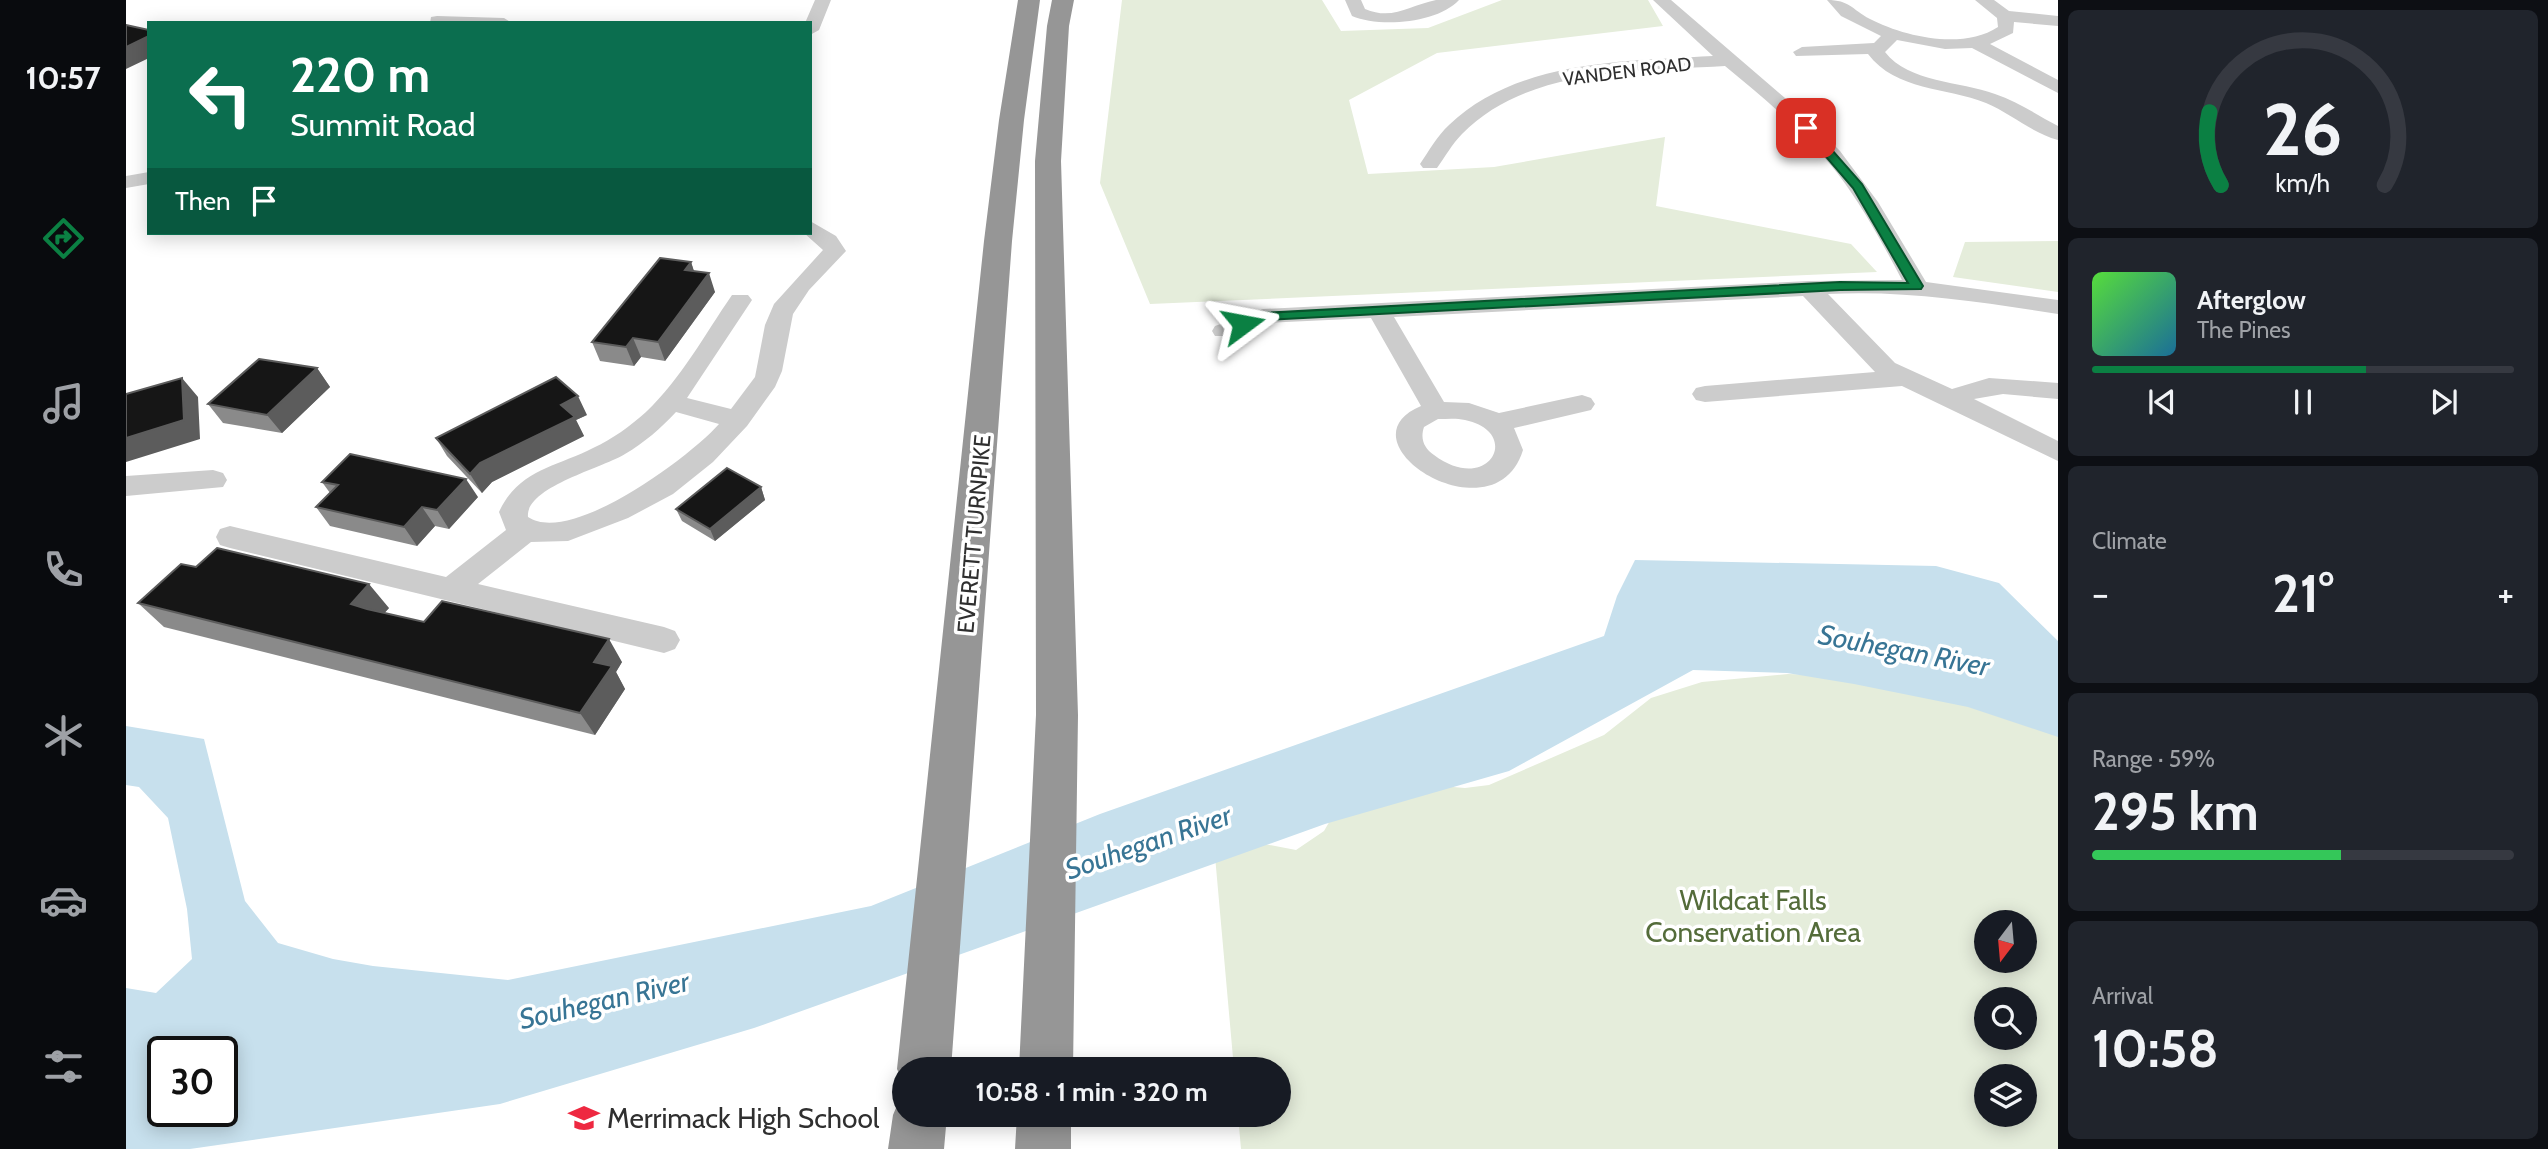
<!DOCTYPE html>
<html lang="en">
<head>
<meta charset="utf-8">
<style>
  body { margin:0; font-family:Cabin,sans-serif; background:#20242c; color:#f1f3f6; height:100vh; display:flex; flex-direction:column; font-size:26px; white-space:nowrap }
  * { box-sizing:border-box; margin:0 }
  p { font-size:23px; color:#9ea1a6 }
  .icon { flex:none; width:38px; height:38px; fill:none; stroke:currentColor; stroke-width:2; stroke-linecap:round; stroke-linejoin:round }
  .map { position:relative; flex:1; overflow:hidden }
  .side { display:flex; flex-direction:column; gap:10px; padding:10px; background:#0d0f14; width:490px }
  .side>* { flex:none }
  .guide { position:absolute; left:21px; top:21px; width:665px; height:214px; border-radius:0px; box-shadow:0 4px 18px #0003; background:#0b6e4f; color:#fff; overflow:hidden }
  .needle { width:46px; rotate:196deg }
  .controls { position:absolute; left:1848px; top:910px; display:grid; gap:14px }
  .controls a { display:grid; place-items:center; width:63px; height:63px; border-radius:50%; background:#171b24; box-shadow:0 4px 18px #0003; font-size:35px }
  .speed { position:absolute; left:21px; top:1036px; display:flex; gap:14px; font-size:35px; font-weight:700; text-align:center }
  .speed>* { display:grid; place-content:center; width:91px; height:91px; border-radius:50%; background:#171b24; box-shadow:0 4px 18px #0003; line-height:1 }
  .speed .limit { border:4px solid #111; border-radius:10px; background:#fff; color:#111 }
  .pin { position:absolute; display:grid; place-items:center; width:60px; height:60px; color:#fff; margin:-30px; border-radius:14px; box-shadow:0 4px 10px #0006 }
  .me { position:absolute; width:77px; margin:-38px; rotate:77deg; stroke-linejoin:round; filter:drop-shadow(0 0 5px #0008) }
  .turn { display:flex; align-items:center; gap:24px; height:147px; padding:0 28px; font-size:32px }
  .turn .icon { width:91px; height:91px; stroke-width:2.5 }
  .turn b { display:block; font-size:49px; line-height:60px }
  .then { display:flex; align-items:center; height:66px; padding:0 28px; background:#0003; gap:14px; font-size:26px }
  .big { font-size:52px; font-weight:700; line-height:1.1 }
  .side .widget { flex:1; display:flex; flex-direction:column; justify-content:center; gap:10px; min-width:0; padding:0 24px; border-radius:10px; background:#20242c }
  .side .dial { align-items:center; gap:0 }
  .dial svg { height:182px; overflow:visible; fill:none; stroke:#363941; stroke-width:7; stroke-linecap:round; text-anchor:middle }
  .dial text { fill:#f1f3f6; stroke:none }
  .song { display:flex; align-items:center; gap:21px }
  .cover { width:84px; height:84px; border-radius:10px; background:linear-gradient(135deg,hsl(110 70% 55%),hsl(200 70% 35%)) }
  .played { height:7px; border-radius:4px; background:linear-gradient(90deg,#0b8043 65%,#363941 65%) }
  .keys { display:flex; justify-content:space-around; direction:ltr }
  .heat { display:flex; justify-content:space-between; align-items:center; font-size:38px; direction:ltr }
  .charge { height:10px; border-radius:5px; background:linear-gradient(90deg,#34c759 59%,#363941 0) }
  .trip { position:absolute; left:766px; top:1057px; width:399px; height:70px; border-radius:35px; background:#171b24; box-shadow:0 4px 18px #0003; font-weight:700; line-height:70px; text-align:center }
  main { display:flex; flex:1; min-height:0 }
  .dock { display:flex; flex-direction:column; width:126px; justify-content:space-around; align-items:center; background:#090b0e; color:#9ea1a6 }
  .dock .icon { width:49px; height:49px }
  .dock .on { color:#0b8043 }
  .dock b { font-size:32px; color:#f1f3f6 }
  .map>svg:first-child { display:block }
  .green { fill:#e5eddb; fill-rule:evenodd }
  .water { fill:#c7e0ed; fill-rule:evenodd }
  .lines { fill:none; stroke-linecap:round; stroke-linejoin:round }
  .minor { fill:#ccc; fill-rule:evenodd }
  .highway { fill:#969696; fill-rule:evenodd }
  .wall { fill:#8a8a8a }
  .shaded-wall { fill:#5c5c5c }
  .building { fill:#161616; stroke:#5c5c5c; stroke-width:2 }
  .route { fill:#0b8043; stroke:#07532c; stroke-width:2 }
  .labels { text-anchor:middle; stroke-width:7; stroke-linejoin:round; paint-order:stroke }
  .far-street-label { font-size:19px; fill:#2f2f2f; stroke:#fff }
  .street-label { font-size:23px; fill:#2f2f2f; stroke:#fff }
  .near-water-label { font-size:28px; font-style:italic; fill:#387595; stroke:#fff }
  .near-park-label { font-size:28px; fill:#546c3a; stroke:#fff }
  .near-poi-label { font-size:28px; fill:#2f2f2f; stroke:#fff; text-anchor:start }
</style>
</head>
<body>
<main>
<nav class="dock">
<b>10:57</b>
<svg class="icon on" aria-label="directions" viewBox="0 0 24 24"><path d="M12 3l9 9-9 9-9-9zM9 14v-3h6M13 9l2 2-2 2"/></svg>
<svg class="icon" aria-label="music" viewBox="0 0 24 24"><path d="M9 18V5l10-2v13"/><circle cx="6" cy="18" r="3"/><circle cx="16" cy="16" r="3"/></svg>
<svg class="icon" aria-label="phone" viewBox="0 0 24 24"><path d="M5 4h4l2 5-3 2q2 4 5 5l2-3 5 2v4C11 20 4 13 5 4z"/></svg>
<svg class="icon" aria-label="climate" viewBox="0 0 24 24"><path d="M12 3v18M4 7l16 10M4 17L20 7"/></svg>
<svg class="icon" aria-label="car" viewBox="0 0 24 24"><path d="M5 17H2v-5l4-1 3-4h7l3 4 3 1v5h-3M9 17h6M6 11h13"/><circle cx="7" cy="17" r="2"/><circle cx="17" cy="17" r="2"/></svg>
<svg class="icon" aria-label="filters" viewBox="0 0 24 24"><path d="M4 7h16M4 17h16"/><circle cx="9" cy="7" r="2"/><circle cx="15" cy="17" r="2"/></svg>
</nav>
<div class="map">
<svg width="1932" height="1149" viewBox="0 0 1932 1149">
  <rect width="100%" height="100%" fill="#fff"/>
  <path class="green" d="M996 0H1196L1215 31 1302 28 1376 0H1522L1537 26 1311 53 1223 100 1242 174 1368 167 1539 137 1530 206 1725 244 1751 272 1024 304 974 183Z
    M1932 241V292L1827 277 1839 242Z
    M1662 674 1689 675 1932 720V1149H1115L1112 1115H1153V1069H1108L1089 856 1133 843 1170 850 1198 831 1209 812 1315 786 1339 788 1363 785 1478 735 1525 698 1576 682ZM1860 922H1899V961H1860ZM1860 999H1899V1038H1860ZM1860 1076H1899V1115H1860Z"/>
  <path class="water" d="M1509 560 1810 566 1873 583 1932 641V737L1842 707 1728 684 1661 673 1567 670 1383 771 1199 824 628 1028 374 1104 64 1149H0V988L30 993 66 959 61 909 42 818 13 787 0 785V726L78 739 119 901 152 943 207 959 247 966 382 980 745 906 974 814 1478 636 1491 596ZM37 1052H96V1111H37Z"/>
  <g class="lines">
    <path class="minor" d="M689 0H705L693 30 684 35V23H679Z
      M1219 0H1235L1239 9C1267 21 1284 5 1310 0 1317 0 1326 0 1333 0 1312 23 1254 28 1226 16Z
      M1527 0H1545L1673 110 1714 151 1752 202 1800 282 1932 300V314C1855 302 1780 290 1702 294L1769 363 1826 389 1863 378 1932 383V399L1877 394 1848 399 1932 441V461L1776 386 1579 402 1570 400 1566 394 1570 388 1579 386 1749 372 1677 296 1268 317 1318 402 1343 403 1373 413 1456 395 1465 398 1469 404 1465 410 1388 428 1397 450C1369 542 1209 442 1295 406L1245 318 1140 323 1107 336H1089L1086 331 1089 326 1137 309 1683 281 1776 280C1757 244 1737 207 1712 174 1680 133 1639 99 1599 66 1512 71 1402 67 1336 134 1326 144 1319 157 1311 168H1297L1294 164C1303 151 1311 136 1323 125 1390 60 1500 61 1587 56ZM1312 419C1321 419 1331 418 1339 420 1397 432 1363 496 1308 455 1298 448 1294 439 1298 427Z
      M1701 0C1724 0 1725 9 1744 19 1779 37 1837 50 1872 27L1871 18 1849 0H1868L1883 11 1932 16V26L1888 22 1887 33 1864 44 1932 80V93L1846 48 1819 49 1771 40 1759 52C1783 83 1834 81 1869 94 1891 101 1911 115 1932 126V140C1906 133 1884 113 1860 103 1820 87 1770 91 1742 54L1670 56 1667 52 1676 47 1748 43 1755 36 1715 16Z
      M311 16 378 18 386 23H304L305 17Z
      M23 172V184L0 188V176Z
      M684 221 710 236 720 251 683 290 667 314 656 371 649 387 621 426 587 462 547 494 502 518 442 541 405 542 352 584 538 627 549 631 554 640 549 649 538 653 104 548 94 545 90 537 94 529 104 526 320 577 380 530 373 512C392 470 430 467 467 448 487 439 504 426 520 412 555 379 579 334 606 295H622L626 300 561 398 605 409 629 377 639 325 648 304 697 250 678 233H684ZM550 412 593 424C565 456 445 546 402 517 399 487 477 468 499 454 518 443 535 428 550 412Z
      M87 470 97 473 101 480 97 487 0 496V476Z"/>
    <path class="highway" d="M892 0H914L898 120 886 241 825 1069H779V1087L771 1069 858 241 873 120Z
      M926 0H948L943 26 935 161 952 715 947 1069H893L910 715 909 161 921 26Z
      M779 1094V1115H821L818 1149H762L767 1115 775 1096Z
      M891 1115H945V1149H889Z"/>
  </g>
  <path class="wall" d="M565 262 568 271 589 292 539 361 515 357 508 366 474 361 466 342Z
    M191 368 204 387 156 433 97 423 82 404Z
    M461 415 450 420 458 436 366 482 356 493 321 456 310 438Z
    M196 482 352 497 323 529 309 526 291 546 204 526 190 507 204 493Z
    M635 487 639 500 589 541 556 521 550 509Z
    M70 567 263 608 258 613 298 622 496 662 490 672 499 689 469 735 38 627 12 603Z"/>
  <path class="shaded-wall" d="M23 36V58L0 69V47Z
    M565 262 571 281 559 270Z
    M583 273 589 292 539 361 532 342Z
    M507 338 515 357 508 366 500 347Z
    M191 368 204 387 156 433 141 415Z
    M56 378 72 397 74 439 0 462V438Z
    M452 396 461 415 450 420 458 436 366 482 356 493 344 474 354 463 435 405Z
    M340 479 352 497 323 529 311 510Z
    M635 487 639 500 589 541 584 529Z
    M296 507 309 526 291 546 278 527Z
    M243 584 263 608 245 628 225 604Z
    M483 639 496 662 490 672 499 689 469 735 454 713 468 662Z"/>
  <path class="building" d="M0 25 23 30V36L0 47Z
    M534 258 565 262 559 270 583 273 532 342 507 338 500 347 466 342Z
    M133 359 191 368 141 415 82 404Z
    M430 377 452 396 435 405 449 417 354 463 344 474 310 438Z
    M56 378 58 420 0 438V394Z
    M224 454 340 479 311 510 296 507 278 527 190 507 212 485 196 482Z
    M601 468 635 487 584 529 550 509Z
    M91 548 243 584 225 604 241 609 298 622 316 601 483 639 468 662 486 666 454 713 12 603 55 564 70 567Z"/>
  <path class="route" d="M1677 125H1684L1736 184 1797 286 1795 289 1714 290 1138 320 1117 328 1111 324 1137 313 1714 282 1782 283 1727 188 1677 130Z"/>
  <defs>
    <g id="school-bare" transform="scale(2.415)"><path d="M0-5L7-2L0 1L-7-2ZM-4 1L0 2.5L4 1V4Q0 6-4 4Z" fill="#ee2840" stroke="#fff" stroke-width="2.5" paint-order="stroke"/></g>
  </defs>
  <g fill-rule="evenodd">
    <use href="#school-bare" x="458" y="1118"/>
  </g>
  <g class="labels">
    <g class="far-street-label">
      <text transform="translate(1501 71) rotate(-7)" y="7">VANDEN ROAD</text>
    </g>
    <g class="street-label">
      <text transform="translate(848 534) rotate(-85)" y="8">EVERETT TURNPIKE</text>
    </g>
    <g class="near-water-label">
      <text transform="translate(1778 650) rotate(11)" y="10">Souhegan River</text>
      <text transform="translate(1022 842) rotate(-19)" y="10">Souhegan River</text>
      <text transform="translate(478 1000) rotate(-13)" y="10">Souhegan River</text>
    </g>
    <g class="near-park-label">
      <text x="1627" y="910">Wildcat Falls<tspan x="1627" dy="32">Conservation Area</tspan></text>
    </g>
    <g class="near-poi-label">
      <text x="481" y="1128">Merrimack High School</text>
    </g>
  </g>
</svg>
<div class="controls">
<a><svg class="needle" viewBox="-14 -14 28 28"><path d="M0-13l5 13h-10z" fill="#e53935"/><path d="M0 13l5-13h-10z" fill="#9ea1a6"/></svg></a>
<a><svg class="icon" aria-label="search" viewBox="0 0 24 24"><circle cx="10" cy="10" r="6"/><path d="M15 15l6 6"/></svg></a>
<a><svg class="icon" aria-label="layers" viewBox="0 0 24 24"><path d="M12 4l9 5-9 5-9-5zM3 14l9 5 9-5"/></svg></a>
</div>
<div class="speed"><div class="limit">30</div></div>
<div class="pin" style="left:1680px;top:128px;background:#d93025"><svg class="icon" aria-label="arrive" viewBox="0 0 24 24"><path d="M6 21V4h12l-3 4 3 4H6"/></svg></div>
<svg class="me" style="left:1117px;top:324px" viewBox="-20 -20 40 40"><path d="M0-17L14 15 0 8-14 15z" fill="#0b8043" stroke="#fff" stroke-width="4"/></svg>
<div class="trip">10:58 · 1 min · 320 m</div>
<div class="guide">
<div class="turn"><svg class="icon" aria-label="left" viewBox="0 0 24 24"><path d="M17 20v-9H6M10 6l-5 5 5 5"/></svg><div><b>220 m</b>Summit Road</div></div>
<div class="then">Then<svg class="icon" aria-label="arrive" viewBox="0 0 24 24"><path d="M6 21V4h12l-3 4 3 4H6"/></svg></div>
</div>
</div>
<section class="side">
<div class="widget dial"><svg viewBox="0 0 100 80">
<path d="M14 69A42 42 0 1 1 86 69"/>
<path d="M14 69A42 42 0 0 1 9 37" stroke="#0b8043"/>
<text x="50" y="56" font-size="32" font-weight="700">26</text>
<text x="50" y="72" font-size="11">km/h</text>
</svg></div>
<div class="widget">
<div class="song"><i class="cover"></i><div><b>Afterglow</b><p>The Pines</p></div></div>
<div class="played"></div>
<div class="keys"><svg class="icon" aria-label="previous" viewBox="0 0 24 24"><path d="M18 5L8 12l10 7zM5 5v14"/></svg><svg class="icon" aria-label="pause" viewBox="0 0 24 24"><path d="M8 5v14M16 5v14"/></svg><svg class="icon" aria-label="next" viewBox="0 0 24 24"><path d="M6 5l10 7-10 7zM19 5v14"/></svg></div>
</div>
<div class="widget"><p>Climate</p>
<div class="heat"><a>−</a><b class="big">21°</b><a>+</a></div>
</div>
<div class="widget"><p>Range · 59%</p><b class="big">295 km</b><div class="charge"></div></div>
<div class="widget"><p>Arrival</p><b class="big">10:58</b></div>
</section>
</main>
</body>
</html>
